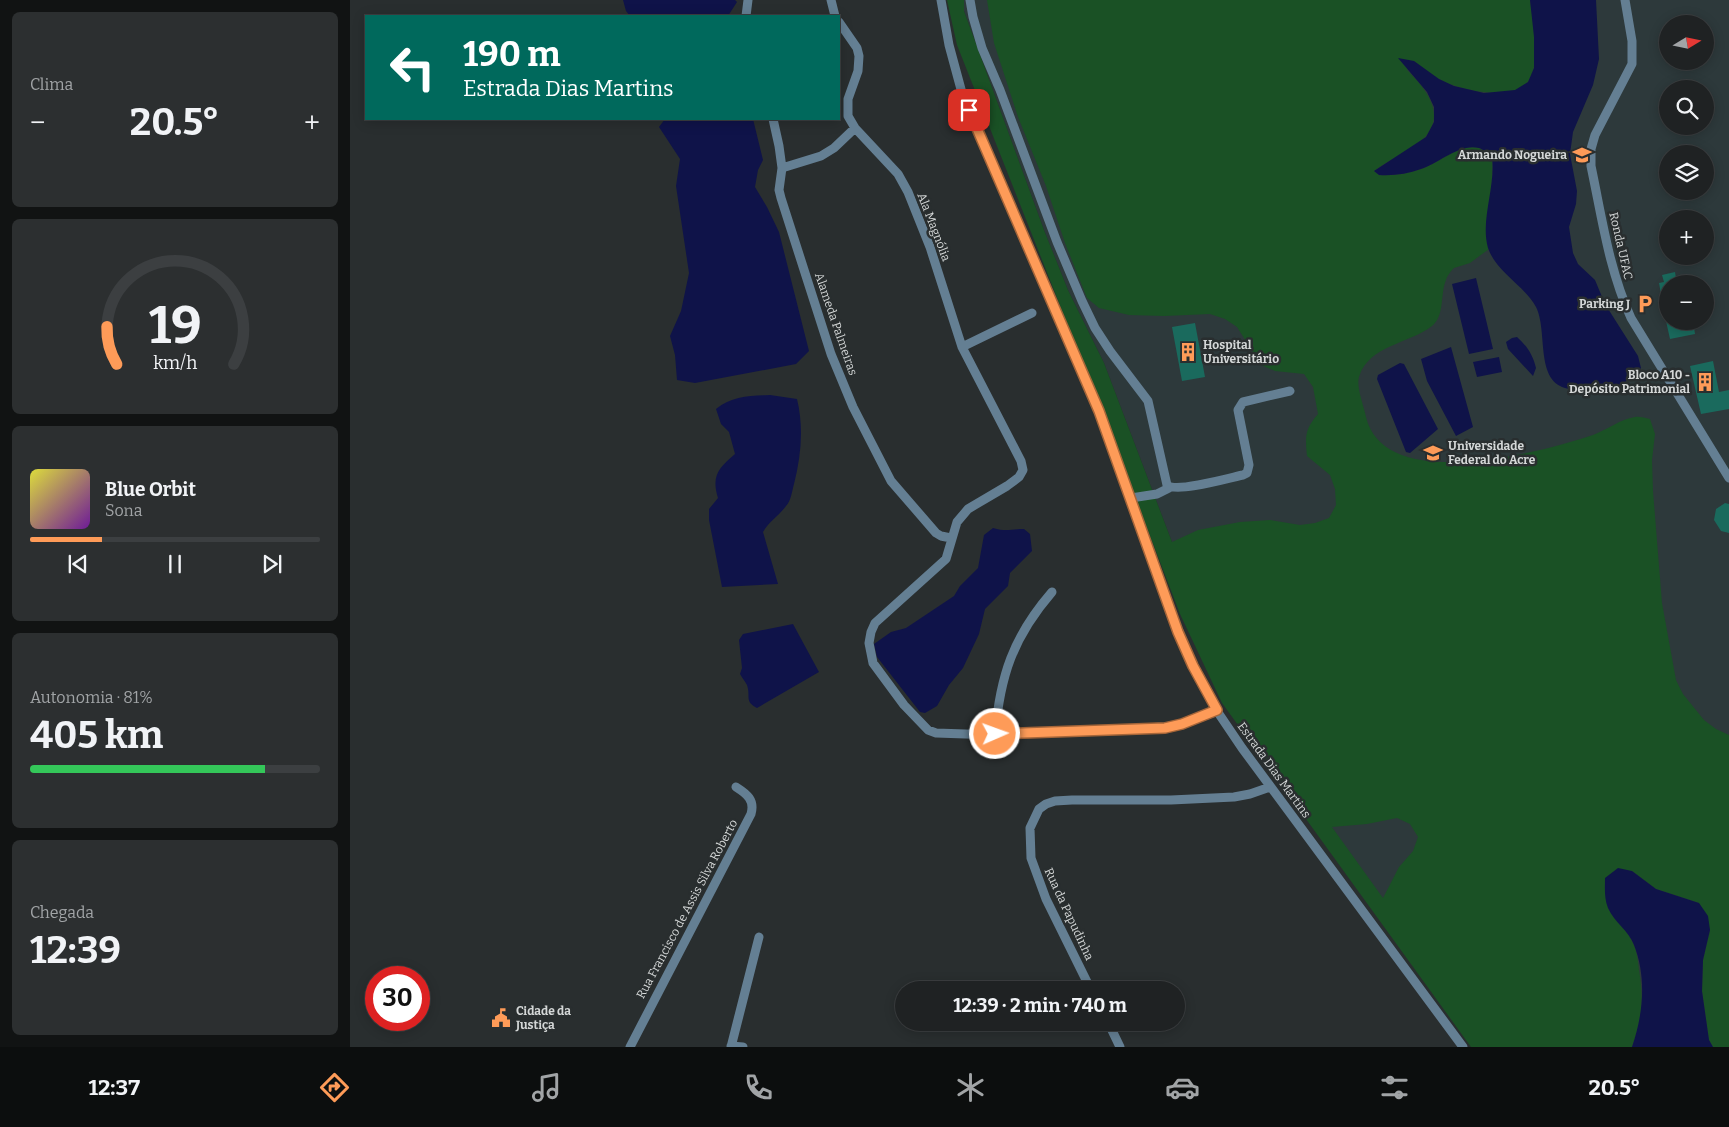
<!DOCTYPE html>
<html lang="pt">
<head>
<meta charset="utf-8">
<style>
  body { margin:0; font-family:Bitter,serif; background:#2c2f30; color:#f1f3f6; height:100vh; display:flex; flex-direction:column; font-size:19px; white-space:nowrap }
  * { box-sizing:border-box; margin:0 }
  p { font-size:16px; color:#a1a4a6 }
  .icon { flex:none; width:28px; height:28px; fill:none; stroke:currentColor; stroke-width:2; stroke-linecap:round; stroke-linejoin:round }
  .map { position:relative; flex:1; overflow:hidden }
  .details { display:flex; flex-direction:column; gap:12px; padding:12px; background:#111313; width:350px }
  .details>* { flex:none }
  .top-card { position:absolute; left:15px; top:15px; width:475px; height:105px; border-radius:0px; box-shadow:0 2px 12px #0003,0 0 0 1px #3c3f41; background:#00695c; color:#fff; overflow:hidden }
  .needle { width:32px; rotate:80deg }
  .controls { position:absolute; left:1309px; top:15px; display:grid; gap:10px }
  .controls a { display:grid; place-items:center; width:55px; height:55px; border-radius:50%; background:#1f2223; box-shadow:0 2px 12px #0003,0 0 0 1px #3c3f41; font-size:25px }
  .speed { position:absolute; left:15px; top:966px; display:flex; gap:10px; font-size:25px; font-weight:700; text-align:center }
  .speed>* { display:grid; place-content:center; width:65px; height:65px; border-radius:50%; background:#1f2223; box-shadow:0 2px 12px #0003,0 0 0 1px #3c3f41; line-height:1 }
  .speed .limit { border:8px solid #d22; background:#fff; color:#111 }
  .pin { position:absolute; display:grid; place-items:center; width:42px; height:42px; color:#fff; margin:-21px; border-radius:10px; box-shadow:0 2px 8px #0006 }
  .me { position:absolute; width:55px; margin:-28px; rotate:88deg; stroke-linejoin:round; filter:drop-shadow(0 0 4px #0008) }
  .turn { display:flex; align-items:center; gap:18px; height:105px; padding:0 15px; font-size:22px }
  .turn .icon { width:65px; height:65px; stroke-width:2.5 }
  .turn b { display:block; font-size:35px; line-height:42px }
  .big { font-size:38px; font-weight:700; line-height:1.1 }
  .details .widget { flex:1; display:flex; flex-direction:column; justify-content:center; gap:8px; min-width:0; padding:0 18px; border-radius:8px; background:#2c2f30 }
  .details .dial { align-items:center; gap:0 }
  .dial svg { height:130px; overflow:visible; fill:none; stroke:#3c3f41; stroke-width:7; stroke-linecap:round; text-anchor:middle }
  .dial text { fill:#f1f3f6; stroke:none }
  .song { display:flex; align-items:center; gap:15px }
  .cover { width:60px; height:60px; border-radius:8px; background:linear-gradient(135deg,hsl(60 70% 55%),hsl(280 70% 35%)) }
  .played { height:5px; border-radius:2px; background:linear-gradient(90deg,#fe9b58 25%,#3c3f41 25%) }
  .keys { display:flex; justify-content:space-around; direction:ltr }
  .heat { display:flex; justify-content:space-between; align-items:center; font-size:28px; direction:ltr }
  .charge { height:8px; border-radius:4px; background:linear-gradient(90deg,#34c759 81%,#3c3f41 0) }
  .trip { position:absolute; left:545px; top:981px; width:290px; height:50px; border-radius:25px; background:#1f2223; box-shadow:0 2px 12px #0003,0 0 0 1px #3c3f41; font-weight:700; line-height:50px; text-align:center }
  .tab-bar { display:flex; height:80px; justify-content:space-around; align-items:center; background:#0c0e0e; color:#a1a4a6 }
  .tab-bar .icon { width:35px; height:35px }
  .tab-bar .active { color:#fe9b58 }
  .tab-bar b { font-size:22px; color:#f1f3f6 }
  main { display:flex; flex:1; min-height:0 }
  .map>svg:first-child { display:block }
  .built { fill:#2d393b; fill-rule:evenodd }
  .green { fill:#1a5125; fill-rule:evenodd }
  .water { fill:#0f1349 }
  .building { fill:#1a6a5d }
  .lines { fill:none; stroke-linecap:round; stroke-linejoin:round }
  .minor { stroke:#647f93; stroke-width:9 }
  .route-casing { stroke:#a56539; stroke-width:12 }
  .route { stroke:#fe9b58; stroke-width:9 }
  .labels { text-anchor:middle; stroke-width:5; stroke-linejoin:round; paint-order:stroke }
  .poi-label { font-size:12px; font-weight:bold; fill:#d4d7d7; stroke:#292e2f; text-anchor:end }
  .street-label { font-size:12px; fill:#d4d7d7; stroke:#292e2f }
</style>
</head>
<body>
<main>
<section class="details">
<div class="widget"><p>Clima</p>
<div class="heat"><a>−</a><b class="big">20.5°</b><a>+</a></div>
</div>
<div class="widget dial"><svg viewBox="0 0 100 80">
<path d="M14 69A42 42 0 1 1 86 69"/>
<path d="M14 69A42 42 0 0 1 8 46" stroke="#fe9b58"/>
<text x="50" y="56" font-size="32" font-weight="700">19</text>
<text x="50" y="72" font-size="11">km/h</text>
</svg></div>
<div class="widget">
<div class="song"><i class="cover"></i><div><b>Blue Orbit</b><p>Sona</p></div></div>
<div class="played"></div>
<div class="keys"><svg class="icon" aria-label="previous" viewBox="0 0 24 24"><path d="M18 5L8 12l10 7zM5 5v14"/></svg><svg class="icon" aria-label="pause" viewBox="0 0 24 24"><path d="M8 5v14M16 5v14"/></svg><svg class="icon" aria-label="next" viewBox="0 0 24 24"><path d="M6 5l10 7-10 7zM19 5v14"/></svg></div>
</div>
<div class="widget"><p>Autonomia · 81%</p><b class="big">405 km</b><div class="charge"></div></div>
<div class="widget"><p>Chegada</p><b class="big">12:39</b></div>
</section>
<div class="map">
<svg width="1379" height="1047" viewBox="0 0 1379 1047">
  <rect width="100%" height="100%" fill="#292e2f"/>
  <path class="built" d="M614 0H1379V1047H1139L939 769 822 542 754 363 718 290 694 230 614 11ZM1318 24H1355V61H1318ZM1318 89H1355V126H1318ZM1318 154H1355V191H1318ZM1318 219H1355V256H1318ZM1318 284H1355V321H1318Z"/>
  <path class="green" d="M597 0H614V11L694 230 718 290 754 363 822 542 848 530 890 522 920 520 950 525 965 523 979 518 986 505 985 489 980 475 957 456C955 436 955 429 968 414L963 387 954 374 925 371 911 365 887 327 875 319 860 314 814 316 779 315 749 308 737 298 715 243 696 186 668 117 644 43 637 0H1180C1183 24 1192 57 1179 80 1166 103 1107 90 1089 79 1080 74 1072 67 1064 61L1057 70C1074 87 1096 112 1076 136 1066 148 1038 160 1024 171L1029 175C1043 176 1057 174 1071 169 1088 164 1109 143 1129 148 1133 150 1138 154 1142 157 1145 188 1133 218 1139 249L1120 263 1104 268C1101 271 1097 276 1096 280 1090 294 1095 316 1082 326 1059 344 1019 345 1009 377 1006 387 1014 406 1016 417 1035 495 1192 452 1243 435 1257 430 1270 419 1285 417 1289 416 1295 418 1300 419L1305 434 1302 460 1303 491 1312 603 1326 680 1333 694 1354 720 1366 729 1379 735V1047H1363L1359 1040 1352 991 1353 960 1360 930 1349 903 1306 889 1282 871 1258 908C1267 920 1277 930 1283 943 1287 951 1288 961 1289 970 1294 1000 1292 1018 1282 1047H1121L872 703 830 614 764 442 607 45ZM1047 818 1060 824 1068 837 1063 851 1049 867 1033 898 982 827 1017 824Z"/>
  <path class="water" d="M273 0H385L387 2 378 16H280L276 11Z
    M1180 0H1246L1249 59 1243 85 1223 132 1220 154 1227 191 1226 204 1219 227 1223 253 1228 264 1245 280 1255 304 1288 356 1291 368C1281 382 1263 390 1245 390 1236 390 1224 391 1215 388 1185 379 1198 331 1186 307 1174 285 1146 272 1138 248 1130 220 1146 186 1142 157 1138 154 1133 149 1129 148 1109 143 1088 164 1071 169 1057 174 1043 176 1029 175L1024 171 1076 137 1084 122V107L1077 92 1048 58 1064 61 1089 79 1104 86 1134 93 1165 90 1178 82 1184 68V37Z
    M315 119H403L413 160 408 170 405 187 417 207 429 232 459 351 446 364 345 383 327 380 325 355 320 336 331 311 339 273 326 186 330 159 309 127Z
    M1126 278 1143 349 1119 354 1102 284Z
    M1167 337C1177 346 1183 355 1186 368L1183 376 1158 349 1156 342 1162 338Z
    M1101 347 1123 427 1106 436 1077 381 1071 359Z
    M1149 357 1152 372 1127 377 1123 362Z
    M1050 363 1054 364 1088 429 1060 453 1056 452 1027 379 1028 375Z
    M420 395 447 399C454 428 451 456 444 484 442 491 441 501 436 506 429 516 419 521 413 532L428 584 372 587 359 520V509L368 498C361 475 369 468 385 454L379 432 371 424 366 409C382 396 399 396 420 395Z
    M643 528C657 532 660 529 674 529L680 534 682 551 660 573 658 586 635 609 629 634 613 668 599 685 587 706 575 713 570 712 527 657 524 644 541 632 556 628 604 596 610 586 628 568 634 535Z
    M443 624 469 672 407 708C394 701 401 697 397 685 395 681 392 678 390 674L392 668 389 640 393 634Z
    M1268 868 1282 871 1306 889 1349 903 1358 916 1360 930 1353 960 1352 991 1359 1040 1363 1047H1282C1293 1015 1297 978 1284 945 1279 931 1264 922 1258 908 1254 898 1255 888 1255 878Z"/>
  <path class="building" d="M1325 272 1327 284H1318V311H1314L1309 283 1314 282 1312 275Z
    M1316 321H1343L1345 334 1320 339Z
    M845 323 855 377 832 381 822 327Z
    M1363 361 1369 392 1379 390V409L1351 414 1340 366Z
    M1375 503 1379 504V533L1371 531 1364 520 1366 509Z"/>
  <g class="lines">
    <path class="minor" d="M481 0 485 16
      M591 0 599 45 612 93 749 411 828 632 843 666 867 711 892 748 1113 1047
      M620 0 623 17 632 48 650 90 707 242 732 301 745 328 760 351 798 401 817 485C826 493 879 478 893 475L897 473 899 465 888 410 893 402 940 391
      M1275 0 1282 41V64L1245 135 1241 149V166C1252 218 1259 270 1281 318L1379 478
      M396 16 398 0
      M489 22 507 48 509 56 508 71 498 99V116L505 128 548 174 558 192 580 247 612 347 671 461 673 470 669 477 657 486 618 509 607 522 596 559 525 623 521 632 519 643 523 663 554 705 578 730 586 733 645 735 815 727 833 724 867 711
      M423 119 429 146 432 168
      M505 128 484 148 471 156 432 168 429 190 431 198 481 354 503 407 541 481 586 533 591 536 601 538
      M612 347 682 313
      M781 498 807 494 819 488
      M645 735C650 676 663 637 702 592
      M741 990 696 899 681 858 680 828 689 809 696 804 705 801 722 800H821L884 797 900 794 920 787
      M758 1022 770 1047
      M381 1046 393 1047
      M280 1047 401 814C405 800 397 794 386 787
      M381 1047 409 937"/>
  </g>
  <g class="lines">
    <g class="route-casing">
      <path id="route" d="M619 110 749 411 828 632 843 666 867 710 832 724 815 728 645 734"/>
    </g>
    <use href="#route" class="route"/>
  </g>
  <defs>
    <g id="school-bare" transform="scale(1.5)"><path d="M0-5L7-2L0 1L-7-2ZM-4 1L0 2.5L4 1V4Q0 6-4 4Z" fill="#fe9b58" stroke="#292e2f" stroke-width="2.5" paint-order="stroke"/></g>
    <g id="parking-bare" transform="scale(1.5)"><path d="M-3.5-5.5H1a3.5 3.5 0 0 1 0 7H-1V5.5H-3.5ZM-1-3.4V-.6H.8a1.4 1.4 0 0 0 0-2.8Z" fill="#fe9b58" stroke="#292e2f" stroke-width="2.5" paint-order="stroke"/></g>
    <g id="building-bare" transform="scale(1.5)"><path d="M-4-6H4V6H1V3H-1V6H-4ZM-2.5-4.3h1.7v1.8h-1.7ZM.8-4.3h1.7v1.8H.8ZM-2.5-1h1.7V.8h-1.7ZM.8-1h1.7V.8H.8Z" fill="#fe9b58" stroke="#292e2f" stroke-width="2.5" paint-order="stroke"/></g>
    <g id="university-bare" transform="scale(1.5)"><path d="M0-5L7-2L0 1L-7-2ZM-4 1L0 2.5L4 1V4Q0 6-4 4Z" fill="#fe9b58" stroke="#292e2f" stroke-width="2.5" paint-order="stroke"/></g>
    <g id="civic-bare" transform="scale(1.5)"><path d="M-.6-6.5H3V-4.5H.6V-3L4-1V1h2V6H-6V1h2V-1L-.6-3ZM-1.2 2.5V6h2.4V2.5Z" fill="#fe9b58" stroke="#292e2f" stroke-width="2.5" paint-order="stroke"/></g>
  </defs>
  <g fill-rule="evenodd">
    <use href="#school-bare" x="1232" y="155"/>
    <use href="#parking-bare" x="1295" y="304"/>
    <use href="#building-bare" x="838" y="352"/>
    <use href="#building-bare" x="1355" y="382"/>
    <use href="#university-bare" x="1083" y="453"/>
    <use href="#civic-bare" x="151" y="1018"/>
  </g>
  <g class="labels">
    <g class="poi-label">
      <text x="1217" y="159">Armando Nogueira</text>
      <text x="1280" y="308">Parking J</text>
      <text x="853" y="349" text-anchor="start">Hospital<tspan x="853" dy="14">Universitário</tspan></text>
      <text x="1340" y="379">Bloco A10 -<tspan x="1340" dy="14">Depósito Patrimonial</tspan></text>
      <text x="1098" y="450" text-anchor="start">Universidade<tspan x="1098" dy="14">Federal do Acre</tspan></text>
      <text x="166" y="1015" text-anchor="start">Cidade da<tspan x="166" dy="14">Justiça</tspan></text>
    </g>
    <g class="street-label">
      <text transform="translate(584 227) rotate(69)" y="4">Ala Magnólia</text>
      <text transform="translate(1271 246) rotate(77)" y="4">Ronda UFAC</text>
      <text transform="translate(486 324) rotate(71)" y="4">Alameda Palmeiras</text>
      <text transform="translate(924 770) rotate(54)" y="4">Estrada Dias Martins</text>
      <text transform="translate(337 909) rotate(-62)" y="4">Rua Francisco de Assis Silva Roberto</text>
      <text transform="translate(719 914) rotate(65)" y="4">Rua da Papudinha</text>
    </g>
  </g>
</svg>
<div class="controls">
<a><svg class="needle" viewBox="-14 -14 28 28"><path d="M0-13l5 13h-10z" fill="#e53935"/><path d="M0 13l5-13h-10z" fill="#a1a4a6"/></svg></a>
<a><svg class="icon" aria-label="search" viewBox="0 0 24 24"><circle cx="10" cy="10" r="6"/><path d="M15 15l6 6"/></svg></a>
<a><svg class="icon" aria-label="layers" viewBox="0 0 24 24"><path d="M12 4l9 5-9 5-9-5zM3 14l9 5 9-5"/></svg></a>
<a>+</a>
<a>−</a>
</div>
<div class="speed"><div class="limit">30</div></div>
<div class="pin" style="left:619px;top:110px;background:#d93025"><svg class="icon" aria-label="arrive" viewBox="0 0 24 24"><path d="M6 21V4h12l-3 4 3 4H6"/></svg></div>
<svg class="me" style="left:645px;top:734px" viewBox="-20 -20 40 40"><circle r="17" fill="#fe9b58" stroke="#fff" stroke-width="3"/><path d="M0-11L8 9 0 5-8 9z" fill="#fff"/></svg>
<div class="trip">12:39 · 2 min · 740 m</div>
<div class="top-card">
<div class="turn"><svg class="icon" aria-label="left" viewBox="0 0 24 24"><path d="M17 20v-9H6M10 6l-5 5 5 5"/></svg><div><b>190 m</b>Estrada Dias Martins</div></div>
</div>
</div>
</main>
<nav class="tab-bar">
<b>12:37</b>
<svg class="icon active" aria-label="directions" viewBox="0 0 24 24"><path d="M12 3l9 9-9 9-9-9zM9 14v-3h6M13 9l2 2-2 2"/></svg>
<svg class="icon" aria-label="music" viewBox="0 0 24 24"><path d="M9 18V5l10-2v13"/><circle cx="6" cy="18" r="3"/><circle cx="16" cy="16" r="3"/></svg>
<svg class="icon" aria-label="phone" viewBox="0 0 24 24"><path d="M5 4h4l2 5-3 2q2 4 5 5l2-3 5 2v4C11 20 4 13 5 4z"/></svg>
<svg class="icon" aria-label="climate" viewBox="0 0 24 24"><path d="M12 3v18M4 7l16 10M4 17L20 7"/></svg>
<svg class="icon" aria-label="car" viewBox="0 0 24 24"><path d="M5 17H2v-5l4-1 3-4h7l3 4 3 1v5h-3M9 17h6M6 11h13"/><circle cx="7" cy="17" r="2"/><circle cx="17" cy="17" r="2"/></svg>
<svg class="icon" aria-label="filters" viewBox="0 0 24 24"><path d="M4 7h16M4 17h16"/><circle cx="9" cy="7" r="2"/><circle cx="15" cy="17" r="2"/></svg>
<b>20.5°</b>
</nav>
</body>
</html>
